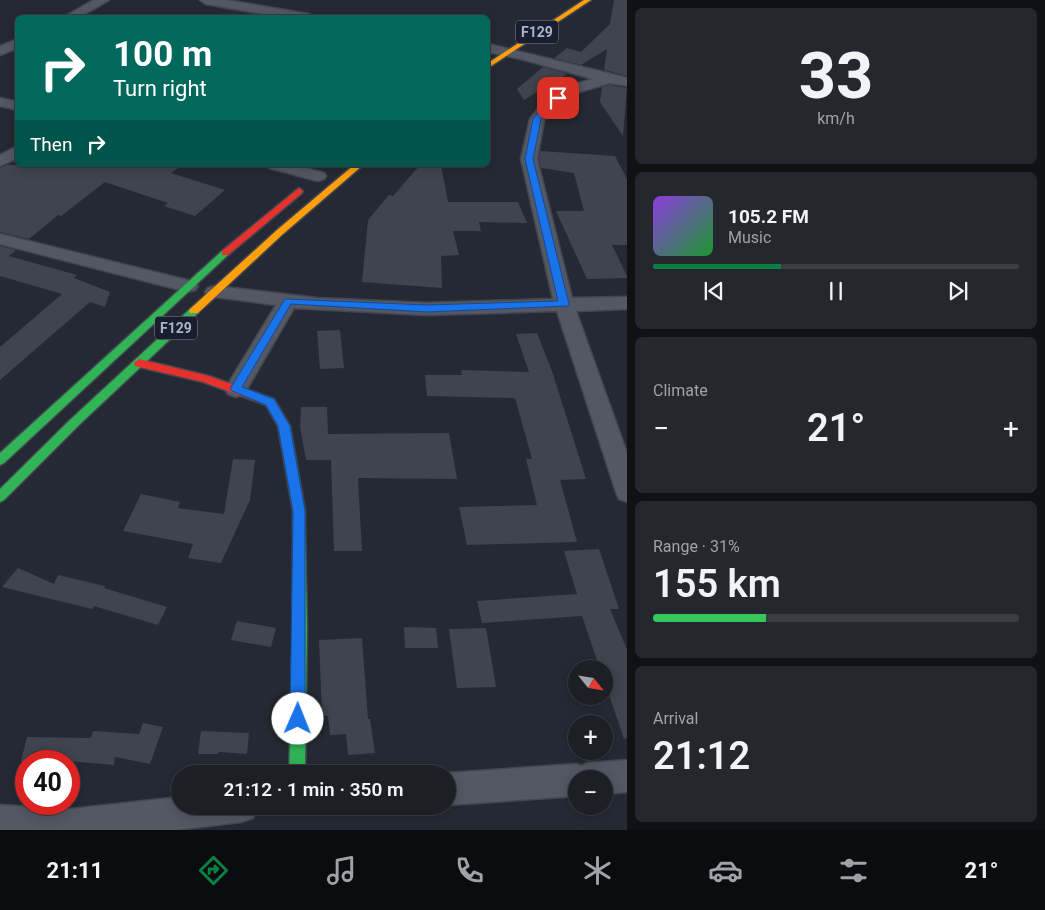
<!DOCTYPE html>
<html lang="en">
<head>
<meta charset="utf-8">
<style>
  body { margin:0; font-family:Roboto,sans-serif; background:#25272e; color:#f1f3f6; height:100vh; display:flex; flex-direction:column; font-size:19px; white-space:nowrap }
  * { box-sizing:border-box; margin:0 }
  p { font-size:16px; color:#a0a2a7 }
  .icon { flex:none; width:28px; height:28px; fill:none; stroke:currentColor; stroke-width:2; stroke-linecap:round; stroke-linejoin:round }
  .map { position:relative; flex:1; overflow:hidden }
  .panel { display:flex; flex-direction:column; gap:8px; padding:8px; background:#0f1115; width:418px }
  .panel>* { flex:none }
  .guide { position:absolute; left:15px; top:15px; width:475px; height:152px; border-radius:8px; box-shadow:0 2px 12px #0003,0 0 0 1px #3a3d43; background:#00695c; color:#fff; overflow:hidden }
  .needle { width:32px; rotate:120deg }
  .fabs { position:absolute; left:568px; top:660px; display:grid; gap:10px }
  .fabs a { display:grid; place-items:center; width:45px; height:45px; border-radius:50%; background:#1c1f26; box-shadow:0 2px 12px #0003,0 0 0 1px #3a3d43; font-size:25px }
  .speed { position:absolute; left:15px; top:750px; display:flex; gap:10px; font-size:25px; font-weight:700; text-align:center }
  .speed>* { display:grid; place-content:center; width:65px; height:65px; border-radius:50%; background:#1c1f26; box-shadow:0 2px 12px #0003,0 0 0 1px #3a3d43; line-height:1 }
  .speed .limit { border:8px solid #d22; background:#fff; color:#111 }
  .pin { position:absolute; display:grid; place-items:center; width:42px; height:42px; color:#fff; margin:-21px; border-radius:10px; box-shadow:0 2px 8px #0006 }
  .me { position:absolute; width:55px; margin:-28px; rotate:1deg; stroke-linejoin:round; filter:drop-shadow(0 0 4px #0008) }
  .turn { display:flex; align-items:center; gap:18px; height:105px; padding:0 15px; font-size:22px }
  .turn .icon { width:65px; height:65px; stroke-width:2.5 }
  .turn b { display:block; font-size:35px; line-height:42px }
  .then { display:flex; align-items:center; height:48px; padding:0 15px; background:#0003; gap:10px; font-size:19px }
  .big { font-size:38px; font-weight:600; line-height:1.1 }
  .panel .widget { flex:1; display:flex; flex-direction:column; justify-content:center; gap:8px; min-width:0; padding:0 18px; border-radius:8px; background:#25272e }
  .panel .dial { align-items:center; gap:0 }
  .dial b { font-size:65px; line-height:1 }
  .song { display:flex; align-items:center; gap:15px }
  .cover { width:60px; height:60px; border-radius:8px; background:linear-gradient(135deg,hsl(270 70% 55%),hsl(130 70% 35%)) }
  .played { height:5px; border-radius:2px; background:linear-gradient(90deg,#0b8043 35%,#3a3d43 35%) }
  .keys { display:flex; justify-content:space-around; direction:ltr }
  .heat { display:flex; justify-content:space-between; align-items:center; font-size:28px; direction:ltr }
  .charge { height:8px; border-radius:4px; background:linear-gradient(90deg,#34c759 31%,#3a3d43 0) }
  .trip { position:absolute; left:171px; top:765px; width:285px; height:50px; border-radius:25px; background:#1c1f26; box-shadow:0 2px 12px #0003,0 0 0 1px #3a3d43; font-weight:600; line-height:50px; text-align:center }
  .dock { display:flex; height:80px; justify-content:space-around; align-items:center; background:#0b0c0f; color:#a0a2a7 }
  .dock .icon { width:35px; height:35px }
  .dock .selected { color:#0b8043 }
  .dock b { font-size:22px; color:#f1f3f6 }
  main { display:flex; flex:1; min-height:0 }
  .map>svg:first-child { display:block }
  .building { fill:#3f444e }
  .lines { fill:none; stroke-linecap:round; stroke-linejoin:round }
  .street-casing { stroke:#424650; stroke-width:3 }
  .fast-casing { stroke:#424650; stroke-width:3 }
  .slow-casing { stroke:#424650; stroke-width:3 }
  .jam-casing { stroke:#424650; stroke-width:3 }
  .street { fill:#545862; fill-rule:evenodd }
  .fast { fill:#30b455; fill-rule:evenodd }
  .slow { fill:#ff9f0a; fill-rule:evenodd }
  .jam { fill:#e5322d; fill-rule:evenodd }
  .route { fill:#1a73e8; stroke:#114b97 }
  .labels { text-anchor:middle; stroke-width:5; stroke-linejoin:round; paint-order:stroke }
  .shield { fill:#181e2e; stroke:#808698; stroke-width:1 }
  .shield-label { font-size:14px; font-weight:bold; fill:#adb3c6 }
</style>
</head>
<body>
<main>
<div class="map">
<svg width="628" height="830" viewBox="0 0 628 830">
  <rect width="100%" height="100%" fill="#252933"/>
  <path class="building" d="M614 0H628V76L604 70 607 49 581 65 554 58 567 48 581 52 610 24Z
    M543 67 567 74 524 100 517 89Z
    M610 85 627 88 623 136 600 102 602 87Z
    M540 151 615 156 628 181V245H612L628 278 587 279 556 211H584L574 173 541 168 539 159Z
    M7 165H182L171 173 225 190 195 216 164 206 168 203 105 182 61 216 58 215 29 239 0 232V168Z
    M420 165H441L448 202H518L527 223 479 222 481 231H453L459 255 441 256 442 288 362 282 368 220 389 195 393 196Z
    M0 246 16 250 9 256 77 275 74 278 110 292 105 307 90 302 0 380V347L62 294 0 276Z
    M340 330 344 368 320 369 317 331Z
    M537 333 553 374 586 479 560 480 577 542 467 545 459 507 537 505 526 459H532L515 398 427 396 425 375H462L461 370 529 372 516 334Z
    M301 407H327L328 434 449 433 457 479 358 478 362 551H334L331 460H306L300 427Z
    M233 459 255 460 250 500 221 563 188 558 193 544 123 531 141 494 180 502 178 508 224 514Z
    M599 549 619 609H610L628 652V738L624 739 604 680V669H600L582 616 482 623 477 601 577 594 564 551Z
    M18 568 54 584 58 575 105 586 104 588 167 607 158 625 94 606 92 609 2 587Z
    M237 621 276 628 271 647 231 640Z
    M404 627 436 628 438 648H405Z
    M486 628 496 687 457 688 449 629Z
    M362 638 368 719H370L375 753 348 755 346 734 330 735 328 716H322L319 640Z
    M143 723 163 727 150 764 115 757 114 765 69 761H21L27 737 91 738 93 731 139 734Z
    M201 731 249 733 247 754 219 752 218 754H198Z"/>
  <g class="lines">
    <g class="street-casing">
      <path id="street" d="M94 0H109L78 18H62Z
        M200 0H226L309 14 315 18H285L206 4Z
        M18 39V48L0 55V46Z
        M488 44 628 78V86L610 83 572 94 554 107 544 120 537 159 572 298 628 297V309L576 311 628 456V502L619 499 616 492 557 311 427 315 294 308 244 394 236 397 228 394 225 389 276 305 208 296 205 292 208 288 215 286 317 298 427 303 553 299 521 159 530 119 544 101 562 88 593 79 521 59 488 52Z
        M0 98 18 102V110L0 106Z
        M18 146V158L0 166V155Z
        M267 165H294L324 173 326 176 324 179 318 181 269 168Z
        M0 234 195 282 198 286 195 290 188 292 0 244Z
        M628 760V792L604 794V779H576V796L448 805 446 774 448 773 576 764 581 766 588 763Z
        M180 797V806H257L253 818 241 822 176 830H0V805L71 809Z"/>
    </g>
    <g class="fast-casing">
      <path id="fast" d="M225 250 228 251V255L4 463 0 465V453L222 251Z
        M194 308 199 311 198 313 79 425 4 500 0 502V489L71 419 190 309Z
        M299 520 303 521 305 525 307 628 305 774H289L293 628V525L295 521Z"/>
    </g>
    <g class="slow-casing">
      <path id="slow" d="M584 0H591L488 68V63Z
        M354 165H363L283 234 198 313H190L189 311 190 309 277 230Z"/>
    </g>
    <g class="jam-casing">
      <path id="jam" d="M299 188 303 191 302 193 228 255H222V251Z
        M139 359 209 376 274 399 290 426 305 511V525L303 529 299 530 295 529 293 525V511L278 426 266 405 203 382 135 366 134 363Z"/>
    </g>
    <use href="#street" class="street"/>
    <use href="#fast" class="fast"/>
    <use href="#slow" class="slow"/>
    <use href="#jam" class="jam"/>
  </g>
  <path class="route" d="M555 96 561 98 551 106 541 119 533 159 569 304 568 306 427 312 291 304 242 387 274 399 290 426 305 511V719L303 724 298 727 292 724 290 719 293 511 278 426 266 405 232 391 230 389 285 299 427 305 558 301 525 159 533 119 546 103Z"/>
  <g class="labels">
    <g class="shield">
      <rect x="516" y="20.5" width="42" height="23" rx="4"/>
      <rect x="155" y="316.5" width="42" height="23" rx="4"/>
    </g>
    <g class="shield-label">
      <text x="537" y="37">F129</text>
      <text x="176" y="333">F129</text>
    </g>
  </g>
</svg>
<div class="fabs">
<a><svg class="needle" viewBox="-14 -14 28 28"><path d="M0-13l5 13h-10z" fill="#e53935"/><path d="M0 13l5-13h-10z" fill="#a0a2a7"/></svg></a>
<a>+</a>
<a>−</a>
</div>
<div class="speed"><div class="limit">40</div></div>
<div class="pin" style="left:558px;top:98px;background:#d93025"><svg class="icon" aria-label="arrive" viewBox="0 0 24 24"><path d="M6 21V4h12l-3 4 3 4H6"/></svg></div>
<svg class="me" style="left:298px;top:719px" viewBox="-20 -20 40 40"><circle r="19" fill="#fff"/><path d="M0-13L10 11 0 6-10 11z" fill="#1a73e8"/></svg>
<div class="trip">21:12 · 1 min · 350 m</div>
<div class="guide">
<div class="turn"><svg class="icon" aria-label="right" viewBox="0 0 24 24"><path d="M7 20v-9h11M14 6l5 5-5 5"/></svg><div><b>100 m</b>Turn right</div></div>
<div class="then">Then<svg class="icon" aria-label="right" viewBox="0 0 24 24"><path d="M7 20v-9h11M14 6l5 5-5 5"/></svg></div>
</div>
</div>
<section class="panel">
<div class="widget dial"><b>33</b><p>km/h</p></div>
<div class="widget">
<div class="song"><i class="cover"></i><div><b>105.2 FM</b><p>Music</p></div></div>
<div class="played"></div>
<div class="keys"><svg class="icon" aria-label="previous" viewBox="0 0 24 24"><path d="M18 5L8 12l10 7zM5 5v14"/></svg><svg class="icon" aria-label="pause" viewBox="0 0 24 24"><path d="M8 5v14M16 5v14"/></svg><svg class="icon" aria-label="next" viewBox="0 0 24 24"><path d="M6 5l10 7-10 7zM19 5v14"/></svg></div>
</div>
<div class="widget"><p>Climate</p>
<div class="heat"><a>−</a><b class="big">21°</b><a>+</a></div>
</div>
<div class="widget"><p>Range · 31%</p><b class="big">155 km</b><div class="charge"></div></div>
<div class="widget"><p>Arrival</p><b class="big">21:12</b></div>
</section>
</main>
<nav class="dock">
<b>21:11</b>
<svg class="icon selected" aria-label="directions" viewBox="0 0 24 24"><path d="M12 3l9 9-9 9-9-9zM9 14v-3h6M13 9l2 2-2 2"/></svg>
<svg class="icon" aria-label="music" viewBox="0 0 24 24"><path d="M9 18V5l10-2v13"/><circle cx="6" cy="18" r="3"/><circle cx="16" cy="16" r="3"/></svg>
<svg class="icon" aria-label="phone" viewBox="0 0 24 24"><path d="M5 4h4l2 5-3 2q2 4 5 5l2-3 5 2v4C11 20 4 13 5 4z"/></svg>
<svg class="icon" aria-label="climate" viewBox="0 0 24 24"><path d="M12 3v18M4 7l16 10M4 17L20 7"/></svg>
<svg class="icon" aria-label="car" viewBox="0 0 24 24"><path d="M5 17H2v-5l4-1 3-4h7l3 4 3 1v5h-3M9 17h6M6 11h13"/><circle cx="7" cy="17" r="2"/><circle cx="17" cy="17" r="2"/></svg>
<svg class="icon" aria-label="filters" viewBox="0 0 24 24"><path d="M4 7h16M4 17h16"/><circle cx="9" cy="7" r="2"/><circle cx="15" cy="17" r="2"/></svg>
<b>21°</b>
</nav>
</body>
</html>
